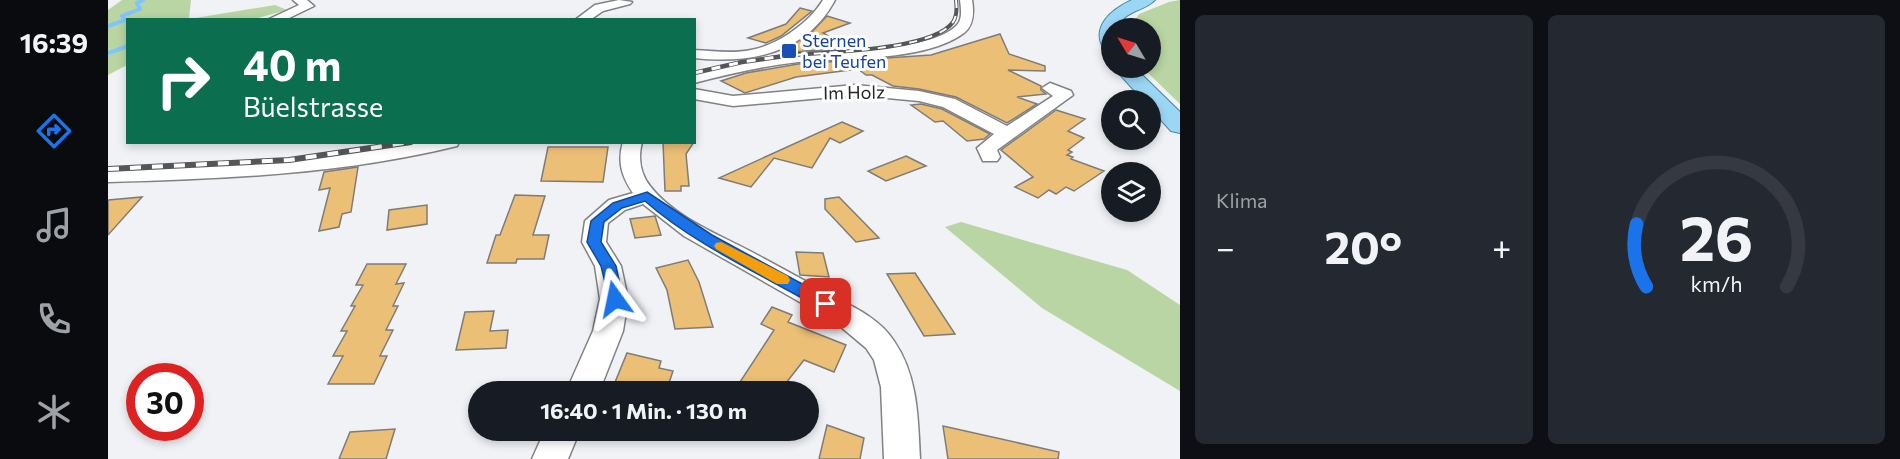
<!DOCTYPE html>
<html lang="de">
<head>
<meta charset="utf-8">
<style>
  body { margin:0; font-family:Commissioner,sans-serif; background:#242831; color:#f1f3f6; height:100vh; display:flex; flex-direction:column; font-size:22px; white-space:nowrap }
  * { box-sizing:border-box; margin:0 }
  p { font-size:20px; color:#9ea1a6 }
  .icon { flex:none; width:33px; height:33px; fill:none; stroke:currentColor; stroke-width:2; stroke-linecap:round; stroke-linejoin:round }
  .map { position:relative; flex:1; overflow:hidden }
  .details { display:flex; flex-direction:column; gap:15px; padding:15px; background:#0d0f14; width:720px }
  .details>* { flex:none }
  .top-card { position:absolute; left:18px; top:18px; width:570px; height:126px; border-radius:0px; box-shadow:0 3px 9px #0003; background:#0b6e4f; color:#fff; overflow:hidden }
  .needle { width:39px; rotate:308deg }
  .buttons { position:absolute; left:993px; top:18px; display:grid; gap:12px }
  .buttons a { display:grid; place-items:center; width:60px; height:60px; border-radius:50%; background:#171b24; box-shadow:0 3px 9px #0003; font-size:30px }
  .speed { position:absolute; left:18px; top:363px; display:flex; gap:12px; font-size:30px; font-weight:700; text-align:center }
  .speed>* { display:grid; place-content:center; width:78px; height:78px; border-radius:50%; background:#171b24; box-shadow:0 3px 9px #0003; line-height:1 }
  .speed .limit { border:9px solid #d22; background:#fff; color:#111 }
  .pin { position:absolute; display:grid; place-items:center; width:51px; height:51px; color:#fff; margin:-26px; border-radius:12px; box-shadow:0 3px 9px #0006 }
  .me { position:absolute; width:66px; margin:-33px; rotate:348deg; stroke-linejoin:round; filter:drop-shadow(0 0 4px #0008) }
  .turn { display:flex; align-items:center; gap:21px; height:126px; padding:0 18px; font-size:27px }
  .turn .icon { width:78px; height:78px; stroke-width:2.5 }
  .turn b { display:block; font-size:42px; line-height:51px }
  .big { font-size:45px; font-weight:700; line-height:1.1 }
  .details .card { flex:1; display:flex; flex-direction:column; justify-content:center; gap:9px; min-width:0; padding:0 21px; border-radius:9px; background:#242831 }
  .details .dial { align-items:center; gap:0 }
  .dial svg { height:156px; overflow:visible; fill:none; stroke:#363941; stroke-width:7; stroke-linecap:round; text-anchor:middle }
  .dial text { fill:#f1f3f6; stroke:none }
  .heat { display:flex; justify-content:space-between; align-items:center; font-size:33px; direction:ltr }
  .details .tiles { flex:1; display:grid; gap:15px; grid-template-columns:repeat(2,1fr) }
  .trip { position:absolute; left:360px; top:381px; width:351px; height:60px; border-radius:30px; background:#171b24; box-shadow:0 3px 9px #0003; font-weight:700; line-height:60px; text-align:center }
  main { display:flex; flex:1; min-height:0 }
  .tab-bar { display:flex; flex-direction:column; width:108px; justify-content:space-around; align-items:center; background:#090b0e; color:#9ea1a6 }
  .tab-bar .icon { width:42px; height:42px }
  .tab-bar .on { color:#1a73e8 }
  .tab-bar b { font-size:27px; color:#f1f3f6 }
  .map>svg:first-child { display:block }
  .green { fill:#b9d5a3 }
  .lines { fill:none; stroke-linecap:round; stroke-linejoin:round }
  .stream { stroke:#80c4fc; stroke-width:4 }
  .building { fill:#ecbf77; stroke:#7d7c79; stroke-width:1.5 }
  .minor-casing { stroke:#808284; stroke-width:3 }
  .major-casing { stroke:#4788a7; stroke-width:2 }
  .minor { fill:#fff; fill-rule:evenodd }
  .major { fill:#9bd7f4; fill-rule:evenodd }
  .rail-far2-casing { stroke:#555657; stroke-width:4 }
  .rail-far1-casing { stroke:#555657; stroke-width:4.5 }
  .rail-casing { stroke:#555657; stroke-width:6 }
  .rail-far2 { stroke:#fff; stroke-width:2; stroke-dasharray:8; stroke-linecap:butt }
  .rail-far1 { stroke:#fff; stroke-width:3; stroke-dasharray:9; stroke-linecap:butt }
  .rail { stroke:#fff; stroke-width:4; stroke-dasharray:11; stroke-linecap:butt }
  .route { fill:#1a73e8; stroke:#114b97; stroke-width:1.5 }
  .slow { fill:#f59e0b }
  .transit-dot { fill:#1a4fb4; stroke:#fff; stroke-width:2 }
  .labels { text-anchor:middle; stroke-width:6; stroke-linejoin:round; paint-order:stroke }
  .far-transit-label { font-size:18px; fill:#164399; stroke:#fff; text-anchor:start }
  .far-street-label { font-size:18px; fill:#262627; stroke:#fff }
</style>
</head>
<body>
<main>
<nav class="tab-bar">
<b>16:39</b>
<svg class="icon on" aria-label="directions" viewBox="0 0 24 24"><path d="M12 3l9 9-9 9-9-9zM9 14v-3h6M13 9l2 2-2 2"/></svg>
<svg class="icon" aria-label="music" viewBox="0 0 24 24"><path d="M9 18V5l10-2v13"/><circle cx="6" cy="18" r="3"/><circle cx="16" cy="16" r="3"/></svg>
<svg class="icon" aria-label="phone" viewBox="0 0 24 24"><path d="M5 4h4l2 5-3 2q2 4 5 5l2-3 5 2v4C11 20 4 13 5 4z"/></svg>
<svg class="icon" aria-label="climate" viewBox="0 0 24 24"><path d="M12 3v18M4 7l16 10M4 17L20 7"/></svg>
</nav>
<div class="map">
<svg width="1072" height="459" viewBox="0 0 1072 459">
  <rect width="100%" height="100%" fill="#f0f2f5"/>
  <path class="green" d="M14 0H83L81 19 167 5 179 10 146 19 20 20 19 65 0 75V10Z
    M1072 0V104L1035 68H1042V28H1023L1031 14 1061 2Z
    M853 222 1019 270 1072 305V391L934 308 837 227Z"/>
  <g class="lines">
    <path class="stream" d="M0 26 17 20 14 16 32 9 29 3 35 0
      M0 53 20 46"/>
  </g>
  <path class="building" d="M692 8 704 11 673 36 658 43 640 38 678 24Z
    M719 16 742 23 715 33 743 48 684 52 677 49 702 34Z
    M892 34 901 54 937 66V71L900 70 933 86V90L938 94 909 97 929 104 899 123 848 97 811 89 785 86 764 75H758L750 69 688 77 637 93 613 81 638 73 690 64 823 55Z
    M813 104 834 109 882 134 876 139 859 141 835 121 827 122 803 105Z
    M948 110 977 119 960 131 976 138 960 150 964 152 959 155 965 157 963 159 996 171 966 191 958 187 948 194 941 190 930 198 907 187 925 177 893 150Z
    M734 122 755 131 732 143 722 138 704 168 666 158 643 187 611 178Z
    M555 142H586L578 154 581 186H573V191H557Z
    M440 147H500L495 182 433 181Z
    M798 156 818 166 778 181 760 171Z
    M250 167 243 212 234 214 231 227 211 231 222 188 211 190 216 172Z
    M407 195 437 196 425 235H441L436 259H409L408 263H379L388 235H392Z
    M34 197 0 235V200Z
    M731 197 771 238 748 242 717 209V199Z
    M319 205V224L279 230 281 210Z
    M547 216 553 235 527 238 522 219Z
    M688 252 715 253 721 277 692 275Z
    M580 260 591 282 605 327 567 329 559 290 548 268Z
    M259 264H298L288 284 296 283 285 306H290L278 330H285L272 356H279L266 384H220L235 356H225L239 331H233L247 306H243L255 285H248Z
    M807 273 847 334 816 336 779 274Z
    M664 307 684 315 680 322 738 345 726 372 696 360 671 392H640L630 385 666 330 653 324Z
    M386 311 382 331 400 330 398 348 348 350 357 312Z
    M519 353 553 361 551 368 565 371 558 392H503Z
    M719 425 756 438 752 459H711Z
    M835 426 951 452 950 459H840Z
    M287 429 278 459H231L242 432Z"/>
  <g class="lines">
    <g class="minor-casing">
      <path id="minor" d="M185 0H199L206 6 177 20H159L191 5Z
        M511 0 524 2 522 4 495 11 482 20H467L487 5Z
        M715 0H727C698 54 642 64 586 58V50C605 51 625 54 643 50 670 45 701 23 715 0Z
        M852 0H864C866 12 866 25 856 33 817 62 737 57 690 62 655 66 621 74 586 83V73C619 65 653 58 686 54 726 49 820 53 848 26 855 20 853 8 852 0Z
        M942 83 963 91 965 95 889 150 892 157 889 161H875L869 148 886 134 835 107 811 101 747 95 625 106 586 99V89L625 96 747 85 811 91 847 99 899 126 945 96 934 88Z
        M309 142H351L349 146C236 174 116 179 0 182V170L172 161Z
        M515 142H534C530 157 532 173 542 186 565 216 607 233 640 250 668 265 696 280 724 296 746 307 772 319 786 341 810 376 810 418 812 459H776L773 387 766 360 758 348 727 322 576 236 535 204 517 210 500 223 498 242 513 266 520 299 515 331 491 392H458L485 331 492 299 487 266 474 242 477 221 501 200 525 193C514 177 509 162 515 142Z
        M437 430H472L460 459H424Z"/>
    </g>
    <g class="major-casing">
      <path id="major" d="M1024 0H1047C1035 12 1016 10 1010 28H1004V52L997 51C981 27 1004 9 1024 0Z
        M1006 68H1027L1072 112V133L1063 131 1042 108V100H1035Z"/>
    </g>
    <use href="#minor" class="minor"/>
    <use href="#major" class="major"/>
    <g class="rail-far2-casing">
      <path id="rail-far2" d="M674 56C709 52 824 52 845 22 849 16 849 8 848 0"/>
    </g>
    <g class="rail-far1-casing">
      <path id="rail-far1" d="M586 73 634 62 691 54"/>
    </g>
    <g class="rail-casing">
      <path id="rail" d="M0 169 181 160 303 142"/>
    </g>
    <use href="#rail-far2" class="rail-far2"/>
    <use href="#rail-far1" class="rail-far1"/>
    <use href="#rail" class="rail"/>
  </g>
  <path class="route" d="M539 192 604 235 724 300 726 304 724 308H712C656 276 585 244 537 201L514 208 496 222 493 242 508 266 515 299 513 303H502L493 266 479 242 483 221 505 203Z"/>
  <path class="slow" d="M613 242 680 276 682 280 680 284H669L608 249 606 246 608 243Z"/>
  <rect class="transit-dot" x="673" y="43" width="16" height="16" rx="3"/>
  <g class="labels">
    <g class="far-transit-label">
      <text x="694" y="47">Sternen<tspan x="694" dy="21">bei Teufen</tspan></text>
    </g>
    <g class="far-street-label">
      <text transform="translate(746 93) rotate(-1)" y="6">Im Holz</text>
    </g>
  </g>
</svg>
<div class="buttons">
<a><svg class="needle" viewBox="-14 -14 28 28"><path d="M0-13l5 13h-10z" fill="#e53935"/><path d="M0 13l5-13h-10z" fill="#9ea1a6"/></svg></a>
<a><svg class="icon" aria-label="search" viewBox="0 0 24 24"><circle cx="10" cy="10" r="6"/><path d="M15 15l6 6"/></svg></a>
<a><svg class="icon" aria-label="layers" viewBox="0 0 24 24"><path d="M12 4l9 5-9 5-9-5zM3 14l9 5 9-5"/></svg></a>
</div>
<div class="speed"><div class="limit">30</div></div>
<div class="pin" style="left:718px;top:304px;background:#d93025"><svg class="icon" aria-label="arrive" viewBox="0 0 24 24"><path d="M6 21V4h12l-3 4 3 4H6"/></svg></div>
<svg class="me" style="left:507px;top:299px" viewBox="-20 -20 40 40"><path d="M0-17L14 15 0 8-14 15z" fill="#1a73e8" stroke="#fff" stroke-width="4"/></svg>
<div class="trip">16:40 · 1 Min. · 130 m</div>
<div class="top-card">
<div class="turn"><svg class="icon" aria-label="right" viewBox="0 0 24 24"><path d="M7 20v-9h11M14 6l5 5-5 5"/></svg><div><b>40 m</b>Büelstrasse</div></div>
</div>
</div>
<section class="details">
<div class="tiles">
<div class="card"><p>Klima</p>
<div class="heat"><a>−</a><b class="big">20°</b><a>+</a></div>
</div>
<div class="card dial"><svg viewBox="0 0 100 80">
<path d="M14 69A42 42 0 1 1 86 69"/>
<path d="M14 69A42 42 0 0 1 9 37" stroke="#1a73e8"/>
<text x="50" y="56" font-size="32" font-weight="700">26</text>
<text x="50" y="72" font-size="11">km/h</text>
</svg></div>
</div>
</section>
</main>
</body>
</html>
